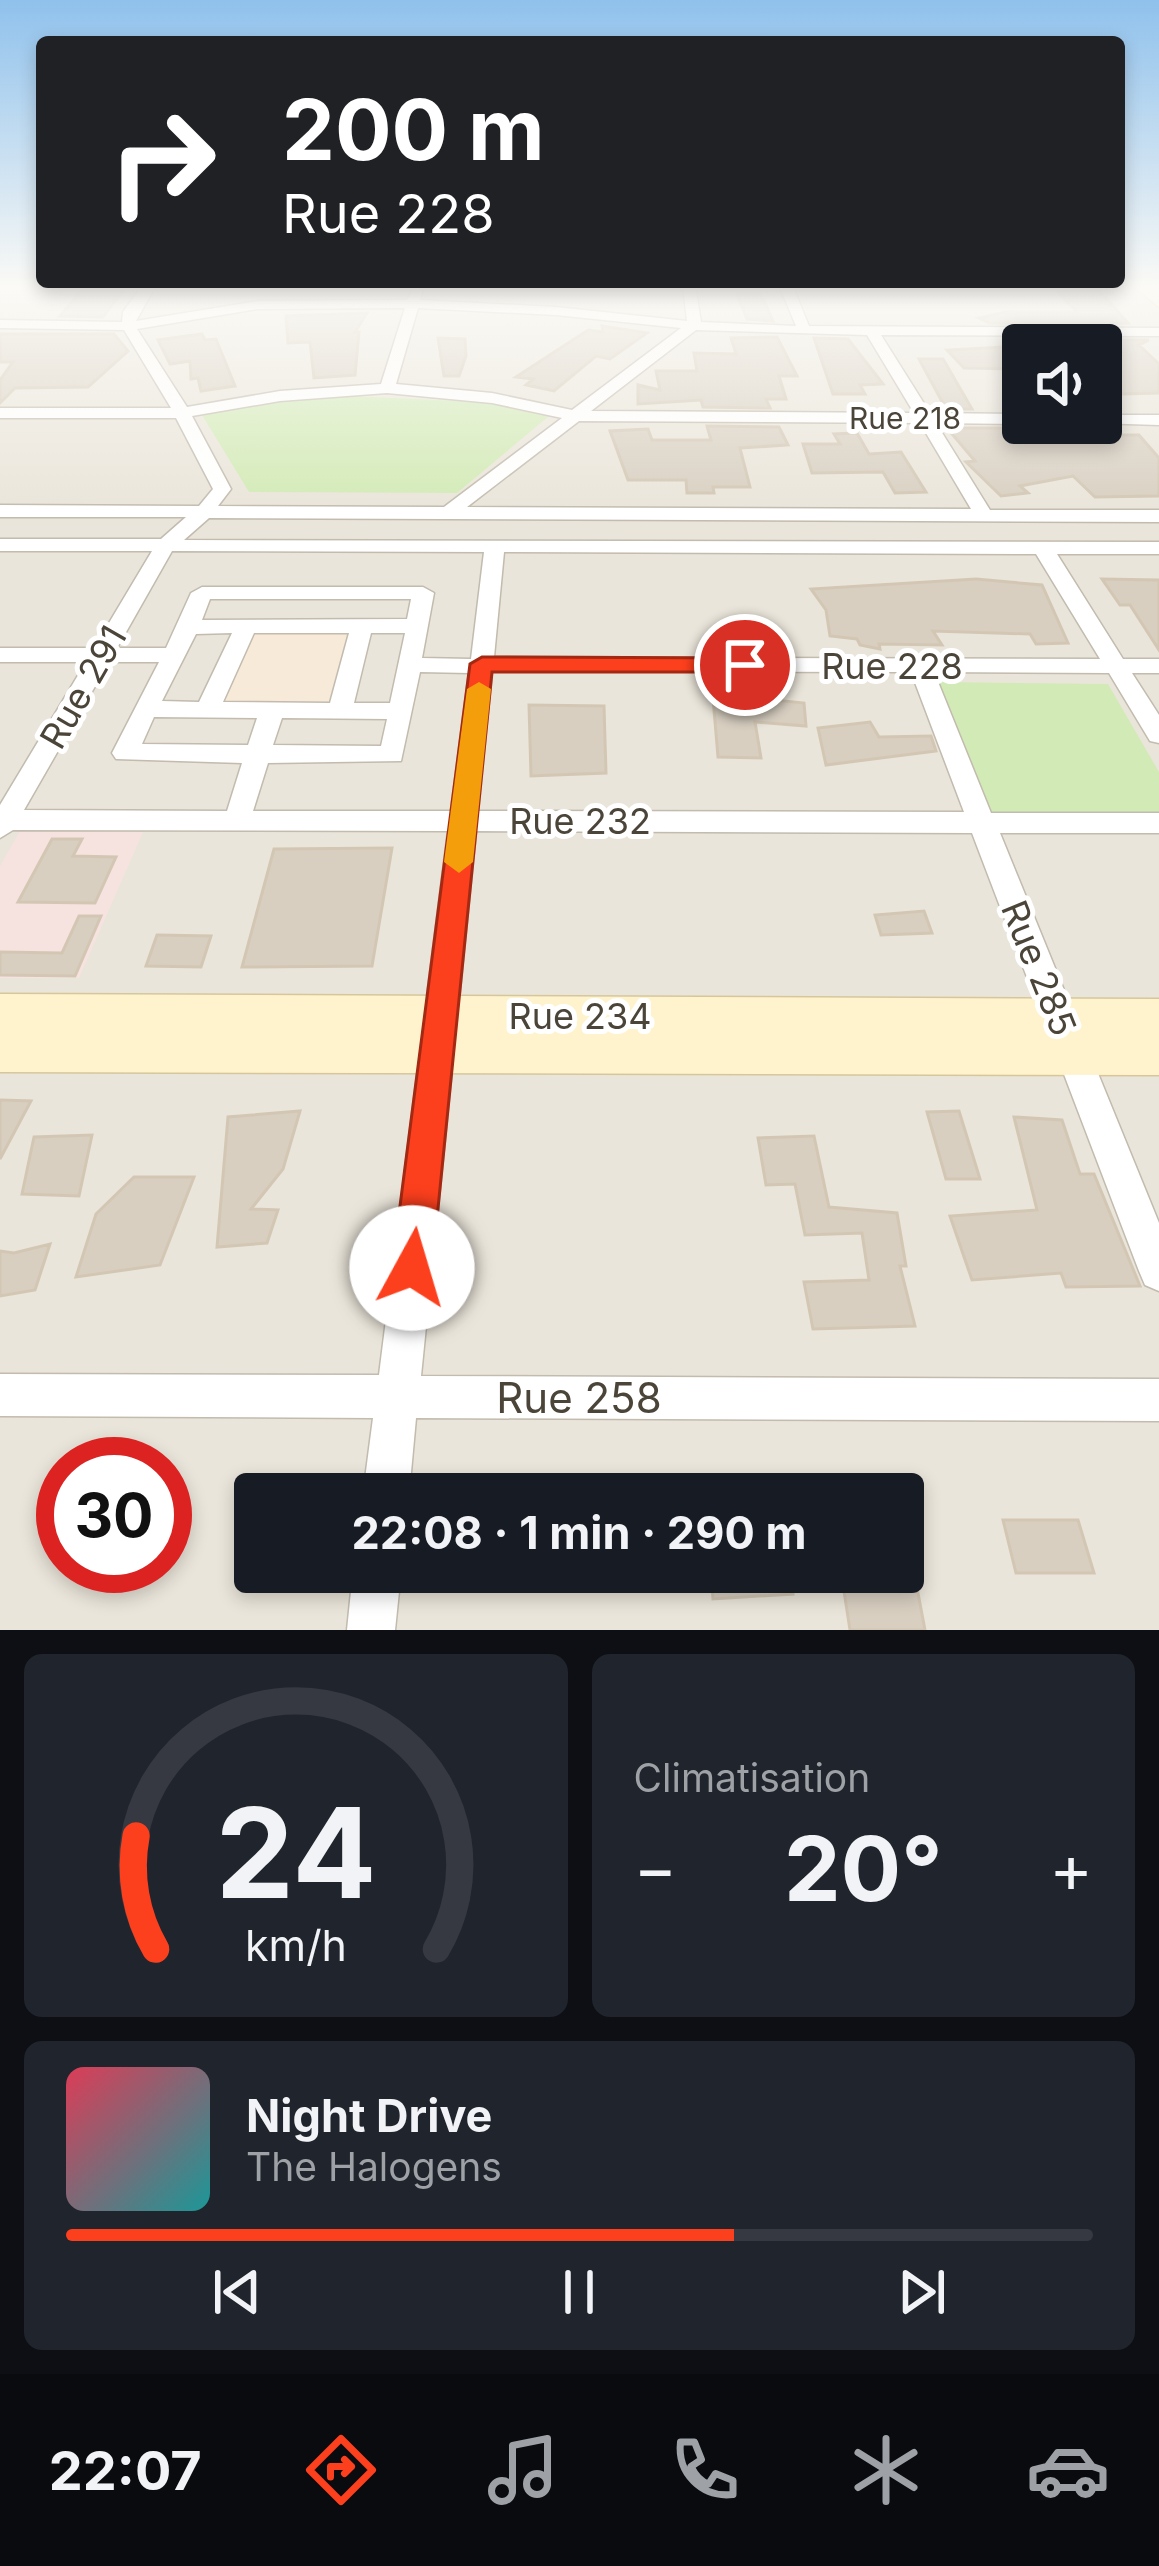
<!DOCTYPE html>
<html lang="fr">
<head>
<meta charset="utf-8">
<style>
  body { margin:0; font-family:Inter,sans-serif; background:#20242c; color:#f1f3f6; height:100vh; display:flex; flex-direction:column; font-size:45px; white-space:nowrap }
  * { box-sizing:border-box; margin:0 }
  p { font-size:39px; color:#9ea1a6 }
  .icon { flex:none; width:66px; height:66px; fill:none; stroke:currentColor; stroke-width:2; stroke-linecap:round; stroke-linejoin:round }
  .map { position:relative; height:1630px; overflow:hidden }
  .side { display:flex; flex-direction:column; gap:24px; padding:24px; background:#0d0f14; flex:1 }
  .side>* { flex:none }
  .banner { position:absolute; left:36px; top:36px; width:1089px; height:252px; border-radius:12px; box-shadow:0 6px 18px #0003; background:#202124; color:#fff; overflow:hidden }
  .tools { position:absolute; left:1002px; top:324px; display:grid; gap:24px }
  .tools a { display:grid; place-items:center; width:120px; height:120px; border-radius:12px; background:#171b24; box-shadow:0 6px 18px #0003; font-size:60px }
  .speed { position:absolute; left:36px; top:1437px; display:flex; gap:24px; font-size:60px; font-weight:700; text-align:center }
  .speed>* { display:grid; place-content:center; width:156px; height:156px; border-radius:50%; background:#171b24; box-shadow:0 6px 18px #0003; line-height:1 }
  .speed .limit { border:18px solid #d22; background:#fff; color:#111 }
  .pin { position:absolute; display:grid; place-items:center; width:102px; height:102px; color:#fff; margin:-51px; border:6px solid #fff; border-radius:50%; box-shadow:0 3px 12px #0007 }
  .me { position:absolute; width:132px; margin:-66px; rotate:6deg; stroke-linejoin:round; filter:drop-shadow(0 0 9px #0008) }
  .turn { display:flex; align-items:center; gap:42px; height:252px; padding:0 48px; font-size:54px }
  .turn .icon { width:156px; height:156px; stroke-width:2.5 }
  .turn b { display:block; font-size:84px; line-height:102px }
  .big { font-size:90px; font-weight:700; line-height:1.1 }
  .side .tile { flex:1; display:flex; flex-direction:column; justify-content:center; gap:18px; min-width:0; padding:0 42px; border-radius:18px; background:#20242c }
  .side .dial { align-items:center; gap:0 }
  .dial svg { height:312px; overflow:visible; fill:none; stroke:#363941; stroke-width:7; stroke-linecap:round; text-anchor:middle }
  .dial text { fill:#f1f3f6; stroke:none }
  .song { display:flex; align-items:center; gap:36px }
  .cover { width:144px; height:144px; border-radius:18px; background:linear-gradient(135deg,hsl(350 70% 55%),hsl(180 70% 35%)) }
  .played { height:12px; border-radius:6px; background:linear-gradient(90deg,#fc3f1d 65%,#363941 65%) }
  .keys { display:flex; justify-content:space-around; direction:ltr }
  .heat { display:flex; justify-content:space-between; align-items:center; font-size:66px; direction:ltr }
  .side .tiles { flex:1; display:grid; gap:24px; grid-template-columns:1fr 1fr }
  .tile:last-child { grid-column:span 2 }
  .trip { position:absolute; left:234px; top:1473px; width:690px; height:120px; border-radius:12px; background:#171b24; box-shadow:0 6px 18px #0003; font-weight:700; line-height:120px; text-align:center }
  .tabs { display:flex; height:192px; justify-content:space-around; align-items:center; background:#090b0e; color:#9ea1a6 }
  .tabs .icon { width:84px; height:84px }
  .tabs .current { color:#fc3f1d }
  .tabs b { font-size:54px; color:#f1f3f6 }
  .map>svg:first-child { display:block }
  .residential { fill:#eae5da; fill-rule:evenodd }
  .commercial { fill:#f7ead8 }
  .medical { fill:#f6e3e0 }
  .green { fill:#d2eab5 }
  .building { fill:#d8cfc1; stroke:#d3c7b4; stroke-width:3 }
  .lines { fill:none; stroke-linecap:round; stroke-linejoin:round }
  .street-casing { stroke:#c2bbae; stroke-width:3 }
  .secondary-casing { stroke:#d6c79b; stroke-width:3 }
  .street { fill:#fff; fill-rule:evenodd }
  .secondary { fill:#fff3cd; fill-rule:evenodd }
  .route { fill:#fc3f1d; stroke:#a42913; stroke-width:3 }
  .slow { fill:#f59e0b }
  .labels { text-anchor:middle; stroke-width:10; stroke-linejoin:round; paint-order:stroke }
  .far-street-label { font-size:30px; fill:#4b4439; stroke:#fff }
  .street-label { font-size:36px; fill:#4b4439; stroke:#fff }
  .near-street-label { font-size:42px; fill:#4b4439; stroke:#fff }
</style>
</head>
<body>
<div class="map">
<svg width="1159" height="1630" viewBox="0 0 1159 1630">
  <rect width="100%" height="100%" fill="#f6f3ec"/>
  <path class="residential" d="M0 285H1159V1630H0ZM1023 345H1101V423H1023ZM63 1464H165V1566H63ZM255 1494H903V1572H255Z"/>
  <path class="commercial" d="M355 628 335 707 215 704 250 629Z"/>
  <path class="medical" d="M20 831 143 832 79 978H0V866Z"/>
  <path class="green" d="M349 396 480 402 549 416 457 493 249 492 202 415 279 401Z
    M934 682 1108 684 1159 772V816L984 814Z"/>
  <path class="building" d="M1051 285H1094L1128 323H989L979 318 1006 312H1077Z
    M125 288 103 317 60 316 82 290Z
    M737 294H761L773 321 747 319Z
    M367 313 355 332H359L355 375 314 378 310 342 288 343 286 316Z
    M602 326 647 333 610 359 596 356 554 391 526 385 533 379 516 377 588 330 603 332Z
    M0 334H114L128 351 88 387 15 388 0 403V380L13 362H0Z
    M202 334 205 340 216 339 235 386 201 391 198 378 191 379 190 361 170 364 158 340Z
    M777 337 797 376H779L786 399H766L770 408 703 407 701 400 638 404V385L660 390 656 371H697L694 353 736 354 731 338Z
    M438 338 465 339 466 356 459 376H444Z
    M814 338 848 339 883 384 860 385 865 394H833Z
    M1041 340H1149L1139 345 1159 364V393L1122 394 1101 373V345H1049Z
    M1023 346V369L964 368 947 350Z
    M919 359H943L972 409H946Z
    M707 426 779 427 788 445 740 448 750 487H713L714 493H687L686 480H628L610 431 648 429 652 440H711Z
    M947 428H1081L1088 435H1139L1159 458V496L1095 497 1073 476 1020 486 1028 493 1001 496 966 462 975 461Z
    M857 433 869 454 901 452 926 492 895 493 883 472 812 473 803 444H840L834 434Z
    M976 579 1042 585 1068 643 1036 644 1030 634 933 631 942 645 879 644 880 649 860 645 857 639 830 636 826 610 811 589Z
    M1102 579 1159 580V650L1130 605H1120Z
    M735 696 804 703 806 726 755 722 761 758 718 757 713 698Z
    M529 705 604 706 606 773 531 776Z
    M870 722 879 737 931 736 936 751 826 765 818 728Z
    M52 839H82L73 856 116 857 95 903 18 902Z
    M392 848 372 966 242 967 274 849Z
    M924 911 932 933 881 935 875 915Z
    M79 916H101L75 976 0 975V952L62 953Z
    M157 935 211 936 201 967 146 966Z
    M0 1100 31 1101 0 1159Z
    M300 1111 283 1169 251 1209 278 1210 267 1243 217 1247 228 1117Z
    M959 1111 980 1179H946L927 1112Z
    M1014 1117 1062 1120 1080 1174H1094L1140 1286 1066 1287 1061 1273 972 1280 950 1216 1037 1210Z
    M92 1135 79 1196 22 1194 34 1137Z
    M814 1136 829 1207 897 1213 906 1266H900L915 1326 813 1329 804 1282 869 1280 862 1233 805 1235 795 1184 766 1185 758 1138Z
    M134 1177H194L160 1265 76 1277 96 1214Z
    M50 1244 35 1290 0 1296V1251L14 1253Z
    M1003 1520H1078L1094 1573H1016Z
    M711 1572H789L793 1594 713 1599Z
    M841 1572H914L925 1630H850Z"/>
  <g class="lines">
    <g class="street-casing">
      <path id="street" d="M143 285H156L136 321 257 301 407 300 416 285 423 289 420 300 556 307 687 321 683 285H695L701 322 796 326 779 285H792L809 326 1159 328V336L881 335 930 413 1023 414V423H1027L1023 424 936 423 990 510H1159V522L209 518 184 540 1159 542V554H1057L1123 659H1159V673H1132L1159 715V743L1150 741 1109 673 934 672 991 813H1159V833H1000L1159 1223V1291L1145 1285 1139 1271 972 833 476 831 421 1376 1159 1379V1421L416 1418 409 1494H363L373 1418 0 1416V1374L379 1375 448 831 13 830 0 838V805L86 662H0V648H94L152 551H0V539H161L186 517H0V505L199 506 213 489 176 418H0V408H171L124 330 0 328V320L122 322 123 312ZM405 308 381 384 280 391 187 407 137 329 257 309ZM418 308 556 315 681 328 572 410 492 393 396 384ZM696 330 867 335 914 413 591 411ZM387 393 492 403 562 418 444 507 218 506 231 489 192 416 280 401ZM579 421 920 423 971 509 467 507ZM172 551 484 552 471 659 422 658 434 593 423 587H202L191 593 166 648H117ZM504 552 1036 554 1100 659 494 657ZM210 599H411L407 619 202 620ZM232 633 199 702 162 701 196 634ZM254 633H349L330 703 223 702ZM371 633H405L390 703H354ZM109 662H159L112 753 116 759 242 763 227 811 24 810ZM492 671 911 672 964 812 478 811ZM420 672 469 673 451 811H253L268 763 401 761ZM154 717 257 718 248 745 142 744ZM282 718 387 719 381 746 273 745Z
        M1101 415H1159V425L1095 423H1101Z
        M353 1572H401L395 1630H347Z"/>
    </g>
    <g class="secondary-casing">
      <path id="secondary" d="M1132 285H1152L1159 291V307Z
        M0 994 1159 999V1075L0 1072Z"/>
    </g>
    <use href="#street" class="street"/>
    <use href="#secondary" class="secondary"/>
  </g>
  <linearGradient id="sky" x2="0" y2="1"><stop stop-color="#8fc1ec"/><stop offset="0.56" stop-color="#fbfaf6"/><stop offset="1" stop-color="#fbfaf6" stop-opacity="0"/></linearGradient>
  <rect width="1159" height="513" fill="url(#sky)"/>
  <path class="route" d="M482 657 745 658 756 665 745 672H492L432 1268 426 1281 412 1287 398 1281 392 1268 470 664Z"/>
  <path class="slow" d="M479 682 491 689 473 862 459 873 444 862 467 689Z"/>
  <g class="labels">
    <g class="far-street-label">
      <text x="905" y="429">Rue 218</text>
    </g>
    <g class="street-label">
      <text x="892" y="679">Rue 228</text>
      <text transform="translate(83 687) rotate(-60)" y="13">Rue 291</text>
      <text x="580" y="834">Rue 232</text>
      <text transform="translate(1039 968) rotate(68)" y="13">Rue 285</text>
      <text x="580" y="1029">Rue 234</text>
    </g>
    <g class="near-street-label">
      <text x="579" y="1413">Rue 258</text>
    </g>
  </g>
</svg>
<div class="tools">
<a><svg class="icon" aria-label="sound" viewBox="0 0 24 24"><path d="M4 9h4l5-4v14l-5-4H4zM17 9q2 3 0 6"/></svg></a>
</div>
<div class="speed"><div class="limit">30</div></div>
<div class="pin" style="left:745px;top:665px;background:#d93025"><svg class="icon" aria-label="arrive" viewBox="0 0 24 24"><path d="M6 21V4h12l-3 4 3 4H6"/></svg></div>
<svg class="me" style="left:412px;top:1268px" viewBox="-20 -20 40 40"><circle r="19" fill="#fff"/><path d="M0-13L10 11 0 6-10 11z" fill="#fc3f1d"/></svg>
<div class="trip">22:08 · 1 min · 290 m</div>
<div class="banner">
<div class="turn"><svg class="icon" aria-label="right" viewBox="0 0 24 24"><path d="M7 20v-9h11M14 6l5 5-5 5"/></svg><div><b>200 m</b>Rue 228</div></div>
</div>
</div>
<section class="side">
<div class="tiles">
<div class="tile dial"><svg viewBox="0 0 100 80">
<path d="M14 69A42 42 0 1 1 86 69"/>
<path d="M14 69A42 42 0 0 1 9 40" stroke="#fc3f1d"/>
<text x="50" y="56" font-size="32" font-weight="700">24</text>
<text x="50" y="72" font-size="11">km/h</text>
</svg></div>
<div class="tile"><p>Climatisation</p>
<div class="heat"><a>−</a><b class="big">20°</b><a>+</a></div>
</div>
<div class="tile">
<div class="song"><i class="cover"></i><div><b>Night Drive</b><p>The Halogens</p></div></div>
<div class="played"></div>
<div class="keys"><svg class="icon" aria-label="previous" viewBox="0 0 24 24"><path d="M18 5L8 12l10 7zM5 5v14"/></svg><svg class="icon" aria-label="pause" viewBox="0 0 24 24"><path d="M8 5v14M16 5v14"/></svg><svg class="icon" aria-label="next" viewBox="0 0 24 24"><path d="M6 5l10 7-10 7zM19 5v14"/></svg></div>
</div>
</div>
</section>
<nav class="tabs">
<b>22:07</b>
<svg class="icon current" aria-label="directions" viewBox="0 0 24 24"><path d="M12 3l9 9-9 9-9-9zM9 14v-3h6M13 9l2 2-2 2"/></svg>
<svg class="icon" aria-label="music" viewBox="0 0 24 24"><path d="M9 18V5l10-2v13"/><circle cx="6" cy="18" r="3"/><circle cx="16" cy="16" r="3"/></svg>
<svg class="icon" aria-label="phone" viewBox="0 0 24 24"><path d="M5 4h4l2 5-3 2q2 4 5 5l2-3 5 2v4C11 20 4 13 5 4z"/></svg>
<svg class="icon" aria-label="climate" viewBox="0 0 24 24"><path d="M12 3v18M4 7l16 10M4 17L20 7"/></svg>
<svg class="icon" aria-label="car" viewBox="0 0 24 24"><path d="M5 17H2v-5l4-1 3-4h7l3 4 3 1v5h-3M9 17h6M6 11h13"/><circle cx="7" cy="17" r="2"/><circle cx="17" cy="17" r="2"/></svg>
</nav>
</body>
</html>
